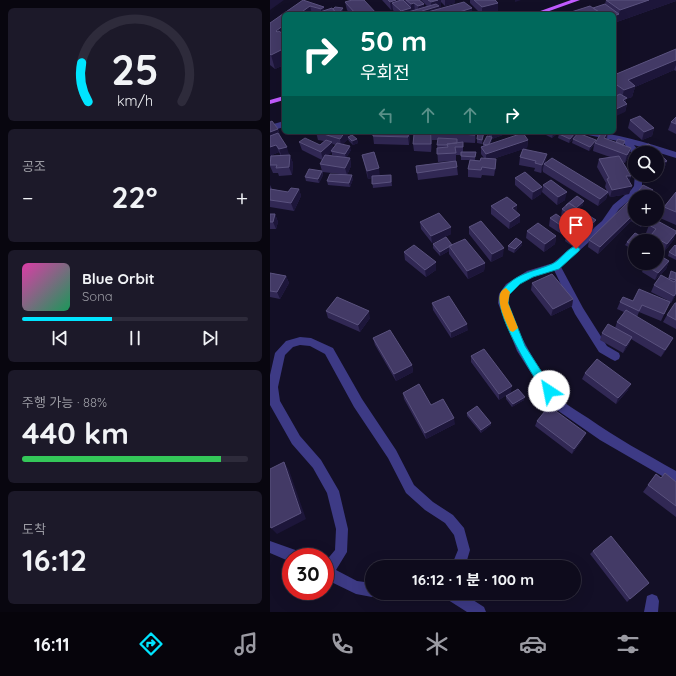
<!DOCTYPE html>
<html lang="ko">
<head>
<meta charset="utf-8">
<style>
  body { margin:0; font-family:Quicksand,"Noto Sans KR",sans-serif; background:#1c1929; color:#f1f3f6; height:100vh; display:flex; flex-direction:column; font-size:15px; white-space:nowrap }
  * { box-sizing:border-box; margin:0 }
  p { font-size:13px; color:#9b9ba3 }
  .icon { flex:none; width:22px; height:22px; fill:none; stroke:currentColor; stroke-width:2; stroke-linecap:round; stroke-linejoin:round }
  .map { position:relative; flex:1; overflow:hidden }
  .drawer { display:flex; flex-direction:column; gap:8px; padding:8px; background:#08060f; width:270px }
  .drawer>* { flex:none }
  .banner { position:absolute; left:12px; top:12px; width:334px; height:122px; border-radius:6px; box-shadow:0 4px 16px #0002,0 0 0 1px #2e2b3b; background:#00695c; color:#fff; overflow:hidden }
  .fabs { position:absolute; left:358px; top:146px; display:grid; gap:8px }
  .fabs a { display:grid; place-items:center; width:36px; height:36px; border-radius:50%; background:#0e0b1c; box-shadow:0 4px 16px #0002,0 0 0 1px #2e2b3b; font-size:20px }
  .speed { position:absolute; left:12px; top:548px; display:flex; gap:8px; font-size:20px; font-weight:700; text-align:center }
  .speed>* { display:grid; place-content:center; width:52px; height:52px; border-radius:50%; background:#0e0b1c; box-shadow:0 4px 16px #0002,0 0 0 1px #2e2b3b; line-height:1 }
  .speed .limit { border:6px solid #d22; background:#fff; color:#111 }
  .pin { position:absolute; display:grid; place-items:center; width:34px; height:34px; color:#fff; margin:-41px -17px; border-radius:50% 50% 50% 0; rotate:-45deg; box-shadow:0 0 4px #0007 }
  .pin .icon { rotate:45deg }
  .me { position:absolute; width:44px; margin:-22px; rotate:326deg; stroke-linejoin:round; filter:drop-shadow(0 0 3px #0008) }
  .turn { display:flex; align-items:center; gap:14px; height:84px; padding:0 12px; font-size:18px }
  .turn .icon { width:52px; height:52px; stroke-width:2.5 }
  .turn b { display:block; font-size:28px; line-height:34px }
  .lanes { display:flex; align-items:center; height:38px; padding:0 12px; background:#0003; justify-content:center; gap:20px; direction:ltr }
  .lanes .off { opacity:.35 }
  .big { font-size:30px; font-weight:700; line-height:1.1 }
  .drawer .card { flex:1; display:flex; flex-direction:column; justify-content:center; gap:6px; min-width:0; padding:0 14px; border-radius:6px; background:#1c1929 }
  .drawer .dial { align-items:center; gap:0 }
  .dial svg { height:104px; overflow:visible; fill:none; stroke:#2e2b3b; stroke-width:7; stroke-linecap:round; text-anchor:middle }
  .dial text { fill:#f1f3f6; stroke:none }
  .song { display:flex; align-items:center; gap:12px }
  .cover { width:48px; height:48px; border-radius:6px; background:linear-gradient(135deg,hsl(320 70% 55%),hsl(150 70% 35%)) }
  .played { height:4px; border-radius:2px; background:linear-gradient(90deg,#00e5ff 40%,#2e2b3b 40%) }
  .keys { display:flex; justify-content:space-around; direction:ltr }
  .heat { display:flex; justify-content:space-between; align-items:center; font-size:22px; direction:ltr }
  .charge { height:6px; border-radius:3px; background:linear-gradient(90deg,#34c759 88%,#2e2b3b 0) }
  .trip { position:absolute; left:95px; top:560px; width:216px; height:40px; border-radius:20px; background:#0e0b1c; box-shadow:0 4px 16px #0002,0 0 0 1px #2e2b3b; font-weight:700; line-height:40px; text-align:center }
  .menu { display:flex; height:64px; justify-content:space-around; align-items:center; background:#06040b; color:#9b9ba3 }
  .menu .icon { width:28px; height:28px }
  .menu .selected { color:#00e5ff }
  .menu b { font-size:18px; color:#f1f3f6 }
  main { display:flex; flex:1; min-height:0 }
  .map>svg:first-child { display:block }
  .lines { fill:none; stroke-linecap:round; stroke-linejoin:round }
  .minor { fill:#3d3a85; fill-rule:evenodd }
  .major { fill:#c25bff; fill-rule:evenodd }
  .wall { fill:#312854; fill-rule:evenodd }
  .shaded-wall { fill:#1d163a }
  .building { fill:#433a66; stroke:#5a527e }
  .route { fill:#00e5ff; stroke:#0095a6 }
  .slow { fill:#f59e0b }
</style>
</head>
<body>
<main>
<section class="drawer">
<div class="card dial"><svg viewBox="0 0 100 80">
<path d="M14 69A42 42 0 1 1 86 69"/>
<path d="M14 69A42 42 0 0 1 9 39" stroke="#00e5ff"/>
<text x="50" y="56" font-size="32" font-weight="700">25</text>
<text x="50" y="72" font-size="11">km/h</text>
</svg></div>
<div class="card"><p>공조</p>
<div class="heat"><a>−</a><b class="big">22°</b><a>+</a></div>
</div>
<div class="card">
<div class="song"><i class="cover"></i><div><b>Blue Orbit</b><p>Sona</p></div></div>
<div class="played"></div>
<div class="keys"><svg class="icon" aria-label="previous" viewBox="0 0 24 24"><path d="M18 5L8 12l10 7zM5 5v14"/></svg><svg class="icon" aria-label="pause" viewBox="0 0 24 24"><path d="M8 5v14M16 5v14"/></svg><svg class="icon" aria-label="next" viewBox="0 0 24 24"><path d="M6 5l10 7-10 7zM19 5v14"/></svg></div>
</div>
<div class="card"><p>주행 가능 · 88%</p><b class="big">440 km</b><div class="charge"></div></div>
<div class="card"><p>도착</p><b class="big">16:12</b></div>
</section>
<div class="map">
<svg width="406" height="612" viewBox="0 0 406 612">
  <rect width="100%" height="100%" fill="#130f26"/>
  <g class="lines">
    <path class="minor" d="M14 121V127L0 131V125Z
      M314 132C346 132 376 143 406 152V158L364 145 370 153H365V155H363L353 142 318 135Z
      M365 173V175H372V186L367 194 349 209 338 225 291 267 313 308 337 346 349 353 350 356 349 359 345 361 341 359 329 352 305 314 284 270C272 274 244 282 239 295 232 312 281 390 295 403 302 408 310 413 318 418 346 438 376 454 406 471V484L330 440 287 410 275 395 247 351 228 303 229 294 236 284 257 271 283 263 332 221 343 205 361 190 364 186Z
      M30 337 41 338 63 348 92 399 126 450 144 485 163 502 183 515 194 528 200 550 195 567H181L188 550 184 535 175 523 155 510 136 493 118 458 84 407 55 354 40 346 30 345 23 347 15 355 8 387 10 401 30 436 51 460 69 491 78 529 77 552 66 570 87 581 102 583V593H107L102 597 86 594 55 579V562L65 550 66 529 57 493 43 468 22 444 0 405V375L5 353 16 341Z
      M0 541 31 552 33 557H21V562L0 553Z
      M173 593H192L214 607 216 612H197L175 598Z
      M382 594 387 596 389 601 388 612H374L377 596Z"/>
    <path class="major" d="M301 0H310L271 14H262Z
      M14 96V100L0 104V100Z"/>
  </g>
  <path class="wall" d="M33 0 54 7V10L63 9 73 12 72 14H14V65L5 69 0 65V23Z
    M112 0H133L135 2 134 0H151H150L154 4V7L157 6 151 0H185V3L175 6 171 2V7L169 8V9L202 8V14H126L123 10V9L121 10Z
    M200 0H227H226L228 3V11L216 14H211L200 3Z
    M336 0 406 1 344 23 323 8 335 4Z
    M75 2 107 14H80L77 10Z
    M406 49V71L404 70 365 87 362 97 356 99V103L357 104 355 112 344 96V75Z
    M406 117V134L398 130 401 122Z
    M360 120 384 128 382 136 372 140 358 128Z
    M0 122 8 129 10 135 23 163 22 175 9 176 8 173H3L0 166ZM9 152 11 156H2V155Z
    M46 132H82L80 134 77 133 78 137 87 139 88 143 83 145 79 141 78 139 73 144 81 150 76 158H80L81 166 77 175 83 179 80 187 58 185 57 181 70 174 53 172V175L49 183 36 181 35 177 52 171 50 164 52 160 32 150 29 142 50 145 54 141 48 140ZM62 144 66 145 63 148ZM62 152V155L70 157 58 155Z
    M103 132H206L205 143 187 142V143L193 147V152H206L205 160 210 161 214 158 211 154V147L213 146V144L220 137 216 132H241L222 139 221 143 258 140 257 148 254 149 276 162 337 191 335 187 336 183 327 167 329 159 340 157 323 151 324 145 319 151 302 143 303 139 299 143 288 138 289 134 305 133V137L325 142 338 132 337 139 361 148 359 156 355 163 353 162 361 176 359 182 362 186 359 194 340 197 338 193 336 199 328 206 273 172V169L271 173 264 171 265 168 249 165 250 157 253 149 223 159 226 167 224 176 212 175 211 178 198 177V169L200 160H191V155H186V161L187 167 188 175 148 180 146 166 183 161 168 162 167 148 168 140H162V133L160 134H161L162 142 161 152 144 151 143 144 144 135 140 133 139 145 104 144 103 136Z
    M214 132 212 144 207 143V139Z
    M270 132H287V134L282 138Z
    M379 144 397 161 394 169 387 172V153H369L371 147Z
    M92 155 110 176 121 175 122 186 103 188 102 178 98 179Z
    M245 178 272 187 271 194 262 200 245 185Z
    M0 185 2 189 18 192 29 189 31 196 24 211 0 207Z
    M273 185 295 200 287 205 272 192Z
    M373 185 383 190 381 193 379 197H365V219H378L371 227 361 221 328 254 318 247 319 240 363 199Z
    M406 192V225L390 218 394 207Z
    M247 205 246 212 250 215V222L239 229 221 214V206Z
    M296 205H313L308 209 324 228 317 234 301 224 312 232 310 239 302 246 295 241 296 237 279 226 280 218 291 217 292 209 296 207Z
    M0 214H5L8 222 6 229H0Z
    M150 222 181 234 162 243 151 229Z
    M379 225 404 239 394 252 387 248V241H379L381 235 376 233Z
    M199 227 233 256 221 262 199 234Z
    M257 231 286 236 285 244 274 252 256 238Z
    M365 241V251L355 245 357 242Z
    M163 244 182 245 215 263 214 271 198 279 179 254V251L170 256 163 248Z
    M252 245 244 253 238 250V246Z
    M406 246V260L398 256 399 252Z
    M134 252 166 270 156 277 135 260Z
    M399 261 396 269 385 280 372 272 375 265Z
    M401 271 406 273V295L401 303 400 302 391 321 369 312 367 317 400 344 391 357 361 339 359 344 353 353 330 340 332 333 345 328 347 322 354 312 347 309 350 302 363 301 397 300 381 292 384 285 398 279Z
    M0 273 16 276 19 283 10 299 0 297Z
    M262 283 303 299 302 306 281 316 261 290Z
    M162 303 198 330 181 338 163 310Z
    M406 303V329L393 322 397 315Z
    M56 311 100 318 90 332 58 318Z
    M103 338 142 365 143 372 126 381 105 345Z
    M201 356 241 392 229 400 201 362Z
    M315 373 358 390 346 404 312 379Z
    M133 393 161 405 185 424 156 439 134 399Z
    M236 396 254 400 242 407 236 399Z
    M197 413 221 425 211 433 197 416Z
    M267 421 313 439 302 454 265 426Z
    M386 474 391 478 406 482V517L373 492Z
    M323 551 360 599 357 602 320 554Z"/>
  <path class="shaded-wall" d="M0 0H14L0 10Z
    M126 0H133L122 3 123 9 121 10 120 2Z
    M168 0H171V7L169 8V14H148V6L154 4V10L161 8V2Z
    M175 0H185V3L175 6Z
    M245 0H251L245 2Z
    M379 0H406V1L344 23V16L349 14 350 10Z
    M144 3 145 11 131 14V11L141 8V4Z
    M228 3V11L216 14H212V7Z
    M40 6 42 14H29Z
    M54 7 55 14 51 13V9Z
    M73 8V12L72 14H68Z
    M202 8V14H183Z
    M14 25V42L6 31Z
    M11 50 14 59V65L5 69 1 55Z
    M406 60V65L404 70 365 87 362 97 356 99 355 105 357 104 355 112 344 117V110L351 102 354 90 358 80Z
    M384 128 382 136 372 140 374 132Z
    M8 129 10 137 0 141V132Z
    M75 132H77L79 138 78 137V139L71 147 70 139Z
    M139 132H140V135L139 145 138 137Z
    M154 132H163H162V133L155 139Z
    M206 132V136L205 143V135Z
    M222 132H241L222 139V141L219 149V145L222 139Z
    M285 132H287V134L282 138 283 134Z
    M338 132 336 140 334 138Z
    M305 133V137L299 143 300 139Z
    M161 134 162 142 161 152Z
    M87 139 88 143 83 145 82 141Z
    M258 140 257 148 216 161V154Z
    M326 140 324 145 319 151 320 147Z
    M62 142 64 150 61 151 62 152 53 160 51 152Z
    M6 145 9 152 0 156V147Z
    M80 146 81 150 76 158 75 154Z
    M17 147 19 155 12 157 9 149Z
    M361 148 359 156 355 163 357 155Z
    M277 154 276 162 274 164 273 169 271 173 272 165Z
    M20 155 23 163 22 175 19 167Z
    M80 158 81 166 77 175 75 168Z
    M226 159V167L224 176 225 169Z
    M397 161 394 169 387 172 390 164Z
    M109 168 110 176 98 179 97 171Z
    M52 171 53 175 49 183 48 179Z
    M82 175 83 179 80 187 79 183Z
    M356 176H361L358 183Z
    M362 186 359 194 340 197 342 190Z
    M272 187 271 194 262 200 263 192Z
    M29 189 31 196 24 211 21 203Z
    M383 190 381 193 379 197H377Z
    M297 192 295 200 287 205 288 197Z
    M338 192 336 199 328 206 330 199Z
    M314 201 313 205 302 214 303 210Z
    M247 205 246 213 242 208Z
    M5 214 8 222 6 229 3 222Z
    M364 214 361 221 328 254 330 247Z
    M250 215V222L239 229 240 222Z
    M374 219H378L371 227Z
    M326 220 324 228 317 234 318 227Z
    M181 227V234L162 243 161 236Z
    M312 232 310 239 302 246 304 238Z
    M406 233 404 239 394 252 397 244Z
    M286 236 285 244 274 252 275 244Z
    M252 242V245L244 253 245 249Z
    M179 247V251L170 256V252Z
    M234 248 233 256 221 262 222 254Z
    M399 261 396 269 385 280 388 273Z
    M166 262V270L156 277 155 270Z
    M215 263 214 271 198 279 197 271Z
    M16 276 19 283 10 299 7 292Z
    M406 293V295L401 303 404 296Z
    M303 299 302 306 281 316 283 309Z
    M99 311 100 318 90 332 88 325Z
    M197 324 198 330 181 338V332Z
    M362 337 359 344 353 353 356 346Z
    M403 338 400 344 391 357 395 350Z
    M142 365 143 372 126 381 124 374Z
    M361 384 358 390 346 404 348 398Z
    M242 386 241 392 229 400V394Z
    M255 397 254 400 242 407 243 404Z
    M184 418 185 424 156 439 155 433Z
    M221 423V425L211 433V430Z
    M316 433 313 439 302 454 304 449Z
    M14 462 19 470 36 519 7 534 1 528Z"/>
  <path class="building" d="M33 0 54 7 51 9 40 6 29 14H14V25L6 31 7 32 9 31 14 35V53L11 50 1 55 0 54V23Z
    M82 0H94L107 14H86L75 2Z
    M118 0H126L120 2Z
    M131 0H133L141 8 131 11 122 3Z
    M136 0H149L154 4 148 6 144 3 141 4Z
    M158 0H168L161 2Z
    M204 0H225L228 3 212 7Z
    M336 0H379L350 10Z
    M194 2 202 8 183 14H131L166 4 169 6 152 11 154 13Z
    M335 4 349 14 344 16V14H332L323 8Z
    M320 6 332 14H295Z
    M65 7 73 8 68 14H67L63 9Z
    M62 8 67 14H52L50 12Z
    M406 49V60L358 80 365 86 354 90 344 83V75Z
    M350 94 357 98 353 100 357 104 344 110V97Z
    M370 116 384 128 374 132 360 120Z
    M406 117V124L401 122Z
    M2 121 8 129 0 132V122Z
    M47 132H75L70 139Z
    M103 132H139L138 137 103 136Z
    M162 132H206L205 135Z
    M208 132H214L212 140 207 139Z
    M278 132H285L283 134Z
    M290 132H303L305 133 300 139 289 134Z
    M332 132H338L334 138 361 148 357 155 325 143Z
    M8 133 17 147 9 149 6 145 0 147V136Z
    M253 133 258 140 216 154 211 147Z
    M308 133 326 140 320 147 303 139Z
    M144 134H161V144H143Z
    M82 135 87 139 82 141 78 137Z
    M217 136 222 137 219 144 217 145 213 144Z
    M35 138 50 145 56 140 62 142 51 152 29 142Z
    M168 138 187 139V143L177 144V145H167Z
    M348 139 355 141 353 145 346 142Z
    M193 142V147H185L186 153 167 154V148L178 147 177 144Z
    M67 143 80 146 75 154 61 151Z
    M379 144 397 161 390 164 387 161V153H378L371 147Z
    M253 149 277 154 272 165 265 163 266 161 250 157Z
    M104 152 109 168 97 171 92 155Z
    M191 152H206L205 157 191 156Z
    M20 155 19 167 6 168 7 165H0L1 156Z
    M55 155 80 158 75 168 50 164Z
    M349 156 361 176H356L362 186 342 190 337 179 339 178 329 159Z
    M211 158 226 159 225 169 212 167 211 170 198 169 200 160 210 161Z
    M282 158 338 192 330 199 274 164Z
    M186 161 187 167 147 173 146 166Z
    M39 169 52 171 48 179 35 177Z
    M255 172 272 187 263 192 245 178Z
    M60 174 82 175 79 183 57 181Z
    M121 175V182L102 184V176Z
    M281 180 297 192 288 197 273 185Z
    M373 185 383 190 377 197H365V199L363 198Z
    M21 188 29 189 21 203 0 200V189L18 192Z
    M406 192V212L394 207Z
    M307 196 314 201 306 208 299 203 296 206V205Z
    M237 197 247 205 242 208 250 215 240 222 221 206Z
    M362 198 365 200V214H364L330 247 319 240Z
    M299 203 326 220 318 227 292 209Z
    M169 213 181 227 161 236 150 222Z
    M0 214H5L3 222H0Z
    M286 214 312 232 304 238 297 234 299 231 280 218Z
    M384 219 406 231V233L397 244 381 235 386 229 379 225Z
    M211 221 234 248 222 254 199 227Z
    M268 223 286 236 275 244 257 231Z
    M365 233 378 240V241H365V246L357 242Z
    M176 237 182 245 170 252 163 244Z
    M246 238 252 242 245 249 238 246Z
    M195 239 215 263 197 271 179 246Z
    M144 245 166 262 155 270 134 252Z
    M405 245 406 246V256L399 252Z
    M387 254 399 261 388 273 375 265 377 263H387Z
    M401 271 406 273V280L399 278Z
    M0 273 16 276 7 292 0 291Z
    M282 274 303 299 283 309 262 283Z
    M391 275 404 282 406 280V293L404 296 384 285Z
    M369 289 400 302 394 314 372 305 369 311 350 302 353 297 363 301Z
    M179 296 197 324 181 332 162 303Z
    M67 297 99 311 88 325 56 311Z
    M405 303H406V320L397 315Z
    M356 310 403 338 395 350 347 322Z
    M338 324 362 337 356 346 332 333Z
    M120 330 142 365 124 374 103 338Z
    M214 349 242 386 229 394 201 356Z
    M327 359 361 384 348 398 315 373Z
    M149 384 161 405 173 399 184 418 155 433 133 393Z
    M248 389 255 397 243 404 236 396Z
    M207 406 221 423 211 430 197 413Z
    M279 406 316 433 304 449 267 421Z
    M14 462 31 513 1 528 0 526V469Z
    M395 473 406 482V506L378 485 386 474 391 478Z
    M341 536 379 583 360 599 323 551Z"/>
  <path class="route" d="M306 246 310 249 309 251 289 269 263 277 250 284 239 295 238 303 255 346 284 391 279 396 275 395C265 378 219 308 232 291 245 273 263 272 282 264 291 260 296 249 306 246Z"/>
  <path class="slow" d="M236 288 240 292 238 303 248 328 243 332 240 331C236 322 221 293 236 288Z"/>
</svg>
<div class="fabs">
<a><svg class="icon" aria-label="search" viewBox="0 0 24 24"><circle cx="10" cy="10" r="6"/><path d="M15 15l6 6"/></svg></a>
<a>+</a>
<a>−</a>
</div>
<div class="speed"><div class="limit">30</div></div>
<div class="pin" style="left:306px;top:249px;background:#d93025"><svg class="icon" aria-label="arrive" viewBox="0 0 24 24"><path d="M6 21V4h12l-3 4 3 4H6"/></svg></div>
<svg class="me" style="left:279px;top:391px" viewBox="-20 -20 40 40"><circle r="19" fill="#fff"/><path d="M0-13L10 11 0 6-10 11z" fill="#00e5ff"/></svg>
<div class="trip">16:12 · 1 분 · 100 m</div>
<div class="banner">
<div class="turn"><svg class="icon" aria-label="right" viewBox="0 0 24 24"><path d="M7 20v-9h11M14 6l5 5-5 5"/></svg><div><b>50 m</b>우회전</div></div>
<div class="lanes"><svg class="icon off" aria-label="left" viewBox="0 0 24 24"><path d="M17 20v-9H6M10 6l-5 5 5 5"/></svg><svg class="icon off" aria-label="ahead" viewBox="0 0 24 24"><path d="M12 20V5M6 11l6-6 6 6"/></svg><svg class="icon off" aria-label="ahead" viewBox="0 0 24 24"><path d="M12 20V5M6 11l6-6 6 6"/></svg><svg class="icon" aria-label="right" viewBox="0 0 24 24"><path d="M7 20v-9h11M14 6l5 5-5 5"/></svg></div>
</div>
</div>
</main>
<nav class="menu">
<b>16:11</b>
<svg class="icon selected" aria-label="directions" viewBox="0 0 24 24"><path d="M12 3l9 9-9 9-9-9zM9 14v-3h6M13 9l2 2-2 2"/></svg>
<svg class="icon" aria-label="music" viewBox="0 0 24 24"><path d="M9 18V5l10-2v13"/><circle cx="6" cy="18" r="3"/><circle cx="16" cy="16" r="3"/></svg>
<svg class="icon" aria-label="phone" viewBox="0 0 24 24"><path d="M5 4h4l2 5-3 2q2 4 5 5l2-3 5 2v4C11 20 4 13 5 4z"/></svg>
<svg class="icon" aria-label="climate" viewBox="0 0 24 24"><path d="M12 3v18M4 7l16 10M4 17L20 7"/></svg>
<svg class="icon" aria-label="car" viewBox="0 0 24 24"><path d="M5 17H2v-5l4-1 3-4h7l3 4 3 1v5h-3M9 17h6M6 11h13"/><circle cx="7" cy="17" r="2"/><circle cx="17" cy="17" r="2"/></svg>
<svg class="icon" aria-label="filters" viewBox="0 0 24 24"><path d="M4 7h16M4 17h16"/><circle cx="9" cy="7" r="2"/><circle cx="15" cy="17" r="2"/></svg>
</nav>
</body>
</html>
